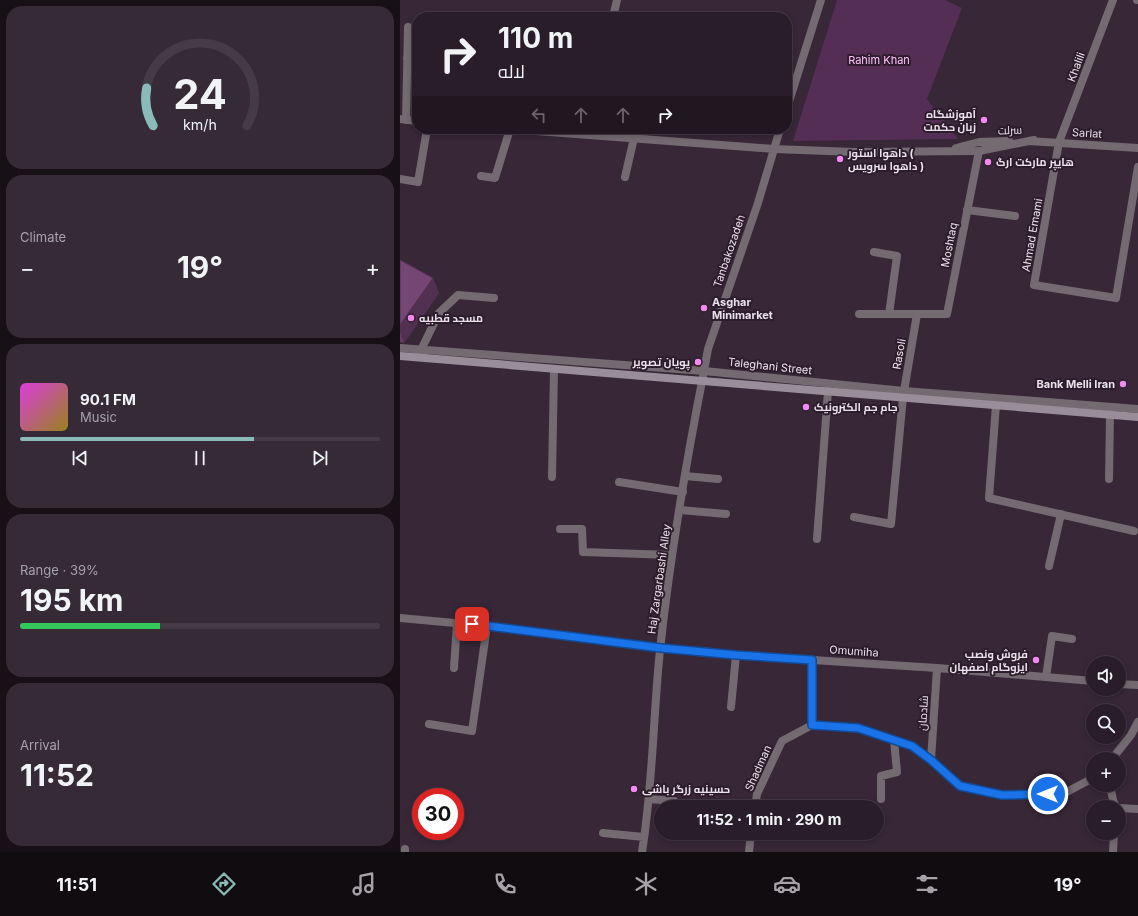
<!DOCTYPE html>
<html lang="en">
<head>
<meta charset="utf-8">
<style>
  body { margin:0; font-family:Inter,Cairo,sans-serif; background:#352a35; color:#f1f3f6; height:100vh; display:flex; flex-direction:column; font-size:15px; white-space:nowrap }
  * { box-sizing:border-box; margin:0 }
  p { font-size:13px; color:#a5a2a8 }
  .icon { flex:none; width:22px; height:22px; fill:none; stroke:currentColor; stroke-width:2; stroke-linecap:round; stroke-linejoin:round }
  .map { position:relative; flex:1; overflow:hidden }
  .sheet { display:flex; flex-direction:column; gap:6px; padding:6px; background:#171017; width:400px }
  .sheet>* { flex:none }
  .guide { position:absolute; left:12px; top:12px; width:380px; height:122px; border-radius:16px; box-shadow:0 2px 6px #0003,0 0 0 1px #453b46; background:#291d29; color:#f1f3f6; overflow:hidden }
  .tools { position:absolute; left:686px; top:656px; display:grid; gap:8px }
  .tools a { display:grid; place-items:center; width:40px; height:40px; border-radius:50%; background:#291d29; box-shadow:0 2px 6px #0003,0 0 0 1px #453b46; font-size:20px }
  .speed { position:absolute; left:12px; top:788px; display:flex; gap:8px; font-size:20px; font-weight:700; text-align:center }
  .speed>* { display:grid; place-content:center; width:52px; height:52px; border-radius:50%; background:#291d29; box-shadow:0 2px 6px #0003,0 0 0 1px #453b46; line-height:1 }
  .speed .limit { border:6px solid #d22; background:#fff; color:#111 }
  .pin { position:absolute; display:grid; place-items:center; width:34px; height:34px; color:#fff; margin:-17px; border-radius:8px; box-shadow:0 2px 6px #0006 }
  .me { position:absolute; width:44px; margin:-22px; rotate:270deg; stroke-linejoin:round; filter:drop-shadow(0 0 3px #0008) }
  .turn { display:flex; align-items:center; gap:14px; height:84px; padding:0 20px; font-size:18px }
  .turn .icon { width:52px; height:52px; stroke-width:2.5 }
  .turn b { display:block; font-size:28px; line-height:34px }
  .lanes { display:flex; align-items:center; height:38px; padding:0 20px; background:#0003; justify-content:center; gap:20px; direction:ltr }
  .lanes .off { opacity:.35 }
  .big { font-size:30px; font-weight:700; line-height:1.1 }
  .sheet .tile { flex:1; display:flex; flex-direction:column; justify-content:center; gap:6px; min-width:0; padding:0 14px; border-radius:16px; background:#352a35 }
  .sheet .dial { align-items:center; gap:0 }
  .dial svg { height:104px; overflow:visible; fill:none; stroke:#453b46; stroke-width:7; stroke-linecap:round; text-anchor:middle }
  .dial text { fill:#f1f3f6; stroke:none }
  .song { display:flex; align-items:center; gap:12px }
  .cover { width:48px; height:48px; border-radius:6px; background:linear-gradient(135deg,hsl(300 70% 55%),hsl(50 70% 35%)) }
  .played { height:4px; border-radius:2px; background:linear-gradient(90deg,#8bbbb9 65%,#453b46 65%) }
  .keys { display:flex; justify-content:space-around; direction:ltr }
  .heat { display:flex; justify-content:space-between; align-items:center; font-size:22px; direction:ltr }
  .charge { height:6px; border-radius:3px; background:linear-gradient(90deg,#34c759 39%,#453b46 0) }
  .trip { position:absolute; left:254px; top:800px; width:230px; height:40px; border-radius:20px; background:#291d29; box-shadow:0 2px 6px #0003,0 0 0 1px #453b46; font-weight:700; line-height:40px; text-align:center }
  .menu { display:flex; height:64px; justify-content:space-around; align-items:center; background:#100c10; color:#a5a2a8 }
  .menu .icon { width:28px; height:28px }
  .menu .on { color:#8bbbb9 }
  .menu b { font-size:18px; color:#f1f3f6 }
  main { display:flex; flex:1; min-height:0 }
  .map>svg:first-child { display:block }
  .green { fill:#542e54 }
  .lines { fill:none; stroke-linecap:round; stroke-linejoin:round }
  .service { stroke:#736a72; stroke-width:8 }
  .minor { stroke:#736a72; stroke-width:8 }
  .tertiary { stroke:#736a72; stroke-width:8 }
  .secondary { stroke:#9a8d9a; stroke-width:8 }
  .wall { fill:#653b64 }
  .shaded-wall { fill:#523051 }
  .building { fill:#754574; stroke:#523051 }
  .route-casing { stroke:#114b97; stroke-width:10 }
  .route { stroke:#1a73e8; stroke-width:7 }
  .poi-dot { fill:#f38af2; stroke:#2d1d2c; stroke-width:1.5 }
  .labels { text-anchor:middle; stroke-width:4; stroke-linejoin:round; paint-order:stroke }
  .park-label { font-size:11px; fill:#fdc2fb; stroke:#2d1d2c }
  .street-label { font-size:11px; fill:#ebe1eb; stroke:#2d1d2c }
  .poi-label { font-size:11px; font-weight:bold; fill:#ebe1eb; stroke:#2d1d2c; text-anchor:start }
</style>
</head>
<body>
<main>
<section class="sheet">
<div class="tile dial"><svg viewBox="0 0 100 80">
<path d="M14 69A42 42 0 1 1 86 69"/>
<path d="M14 69A42 42 0 0 1 9 40" stroke="#8bbbb9"/>
<text x="50" y="56" font-size="32" font-weight="700">24</text>
<text x="50" y="72" font-size="11">km/h</text>
</svg></div>
<div class="tile"><p>Climate</p>
<div class="heat"><a>−</a><b class="big">19°</b><a>+</a></div>
</div>
<div class="tile">
<div class="song"><i class="cover"></i><div><b>90.1 FM</b><p>Music</p></div></div>
<div class="played"></div>
<div class="keys"><svg class="icon" aria-label="previous" viewBox="0 0 24 24"><path d="M18 5L8 12l10 7zM5 5v14"/></svg><svg class="icon" aria-label="pause" viewBox="0 0 24 24"><path d="M8 5v14M16 5v14"/></svg><svg class="icon" aria-label="next" viewBox="0 0 24 24"><path d="M6 5l10 7-10 7zM19 5v14"/></svg></div>
</div>
<div class="tile"><p>Range · 39%</p><b class="big">195 km</b><div class="charge"></div></div>
<div class="tile"><p>Arrival</p><b class="big">11:52</b></div>
</section>
<div class="map">
<svg width="738" height="852" viewBox="0 0 738 852">
  <rect width="100%" height="100%" fill="#372737"/>
  <path class="green" d="M437 0H545L562 8 527 99 558 139 393 141Z"/>
  <g class="lines">
    <path class="service" d="M659 142 634 285 716 298 738 167
      M567 210 615 216
      M474 252 497 256 489 314
      M459 314H517
      M0 348 304 371 504 391 738 409
      M19 354 39 313 58 295 94 298
      M596 405 589 498 734 531
      M285 476 318 479
      M152 477 154 369
      M709 479 710 414
      M219 482 283 492
      M280 510 326 514
      M454 517 491 524 503 397
      M160 529H182L183 552 272 555
      M417 539 428 391
      M649 566 661 514
      M54 668 57 623
      M646 677 652 636 672 639
      M29 724 72 731 87 626
      M249 799 274 801
      M481 799V776L497 772 494 740
      M719 808 738 809"/>
    <path class="minor" d="M737 0H738
      M213 17 217 0
      M7 58 17 60
      M387 108 421 0
      M0 119 17 121
      M6 120 8 27
      M110 129 374 149
      M659 142 713 0
      M81 176 95 178 110 129
      M225 177 234 138
      M0 179 18 182 27 129
      M503 397 517 314H547L579 151
      M0 618 87 626 261 648 336 655 537 668 693 681
      M412 660V725
      M719 684 738 685
      M331 707 336 655
      M712 759 731 735 738 722
      M531 760 537 668
      M710 785 713 800 716 807
      M355 807 357 794 382 741 412 725 458 728 512 746 531 760 560 786 602 795 663 794 693 778
      M203 833 244 837
      M5 852V849
      M242 852C253 785 253 717 260 650 270 556 286 463 304 371L308 349 358 203 380 129
      M349 852 351 833
      M713 852 714 833"/>
    <path class="tertiary" d="M629 141 738 148
      M556 148 579 142 609 141
      M374 149 454 152 579 151 634 140"/>
    <path class="secondary" d="M0 356 738 417"/>
  </g>
  <path class="wall" d="M0 260 33 278 39 293 4 343 0 342Z"/>
  <path class="shaded-wall" d="M33 278 39 293 4 343 0 332V325Z"/>
  <path class="building" d="M0 260 33 278 0 325Z"/>
  <g class="lines">
    <g class="route-casing">
      <path id="route" d="M72 624 261 648 336 655 412 660V725L458 728 512 746 531 760 560 786 602 795 648 794"/>
    </g>
    <use href="#route" class="route"/>
  </g>
  <g class="poi-dot">
    <circle cx="584" cy="120" r="4"/>
    <circle cx="440" cy="159" r="4"/>
    <circle cx="588" cy="162" r="4"/>
    <circle cx="304" cy="308" r="4"/>
    <circle cx="11" cy="318" r="4"/>
    <circle cx="298" cy="362" r="4"/>
    <circle cx="723" cy="384" r="4"/>
    <circle cx="406" cy="407" r="4"/>
    <circle cx="636" cy="660" r="4"/>
    <circle cx="234" cy="789" r="4"/>
  </g>
  <g class="labels">
    <g class="park-label">
      <text x="479" y="64">Rahim Khan</text>
    </g>
    <g class="street-label">
      <text transform="translate(676 67) rotate(-70)" y="4">Khalili</text>
      <text transform="translate(610 130) rotate(-2)" y="4">سرلت</text>
      <text transform="translate(687 133) rotate(4)" y="4">Sarlat</text>
      <text transform="translate(632 235) rotate(-80)" y="4">Ahmad Emami</text>
      <text transform="translate(549 245) rotate(-79)" y="4">Moshtaq</text>
      <text transform="translate(329 251) rotate(-71)" y="4">Tanbakozadeh</text>
      <text transform="translate(499 354) rotate(-80)" y="4">Rasoli</text>
      <text transform="translate(370 366) rotate(6)" y="4">Taleghani Street</text>
      <text transform="translate(259 579) rotate(-82)" y="4">Haj Zargarbashi Alley</text>
      <text transform="translate(454 651) rotate(4)" y="4">Omumiha</text>
      <text transform="translate(523 713) rotate(-86)" y="4">شادمان</text>
      <text transform="translate(358 768) rotate(-66)" y="4">Shadman</text>
    </g>
    <g class="poi-label">
      <text x="576" y="118" text-anchor="end">آموزشگاه<tspan x="576" dy="13">زبان حکمت</tspan></text>
      <text x="448" y="157">داهوا استور (<tspan x="448" dy="13">داهوا سرویس )</tspan></text>
      <text x="596" y="166">هایپر مارکت ارگ</text>
      <text x="312" y="306">Asghar<tspan x="312" dy="13">Minimarket</tspan></text>
      <text x="19" y="322">مسجد قطبیه</text>
      <text x="290" y="366" text-anchor="end">پویان تصویر</text>
      <text x="715" y="388" text-anchor="end">Bank Melli Iran</text>
      <text x="414" y="411">جام جم الکترونیک</text>
      <text x="628" y="658" text-anchor="end">فروش ونصب<tspan x="628" dy="13">ایزوگام اصفهان</tspan></text>
      <text x="242" y="793">حسینیه زرگر باشی</text>
    </g>
  </g>
</svg>
<div class="tools">
<a><svg class="icon" aria-label="sound" viewBox="0 0 24 24"><path d="M4 9h4l5-4v14l-5-4H4zM17 9q2 3 0 6"/></svg></a>
<a><svg class="icon" aria-label="search" viewBox="0 0 24 24"><circle cx="10" cy="10" r="6"/><path d="M15 15l6 6"/></svg></a>
<a>+</a>
<a>−</a>
</div>
<div class="speed"><div class="limit">30</div></div>
<div class="pin" style="left:72px;top:624px;background:#d93025"><svg class="icon" aria-label="arrive" viewBox="0 0 24 24"><path d="M6 21V4h12l-3 4 3 4H6"/></svg></div>
<svg class="me" style="left:648px;top:794px" viewBox="-20 -20 40 40"><circle r="17" fill="#1a73e8" stroke="#fff" stroke-width="3"/><path d="M0-11L8 9 0 5-8 9z" fill="#fff"/></svg>
<div class="trip">11:52 · 1 min · 290 m</div>
<div class="guide">
<div class="turn"><svg class="icon" aria-label="right" viewBox="0 0 24 24"><path d="M7 20v-9h11M14 6l5 5-5 5"/></svg><div><b>110 m</b>لاله</div></div>
<div class="lanes"><svg class="icon off" aria-label="left" viewBox="0 0 24 24"><path d="M17 20v-9H6M10 6l-5 5 5 5"/></svg><svg class="icon off" aria-label="ahead" viewBox="0 0 24 24"><path d="M12 20V5M6 11l6-6 6 6"/></svg><svg class="icon off" aria-label="ahead" viewBox="0 0 24 24"><path d="M12 20V5M6 11l6-6 6 6"/></svg><svg class="icon" aria-label="right" viewBox="0 0 24 24"><path d="M7 20v-9h11M14 6l5 5-5 5"/></svg></div>
</div>
</div>
</main>
<nav class="menu">
<b>11:51</b>
<svg class="icon on" aria-label="directions" viewBox="0 0 24 24"><path d="M12 3l9 9-9 9-9-9zM9 14v-3h6M13 9l2 2-2 2"/></svg>
<svg class="icon" aria-label="music" viewBox="0 0 24 24"><path d="M9 18V5l10-2v13"/><circle cx="6" cy="18" r="3"/><circle cx="16" cy="16" r="3"/></svg>
<svg class="icon" aria-label="phone" viewBox="0 0 24 24"><path d="M5 4h4l2 5-3 2q2 4 5 5l2-3 5 2v4C11 20 4 13 5 4z"/></svg>
<svg class="icon" aria-label="climate" viewBox="0 0 24 24"><path d="M12 3v18M4 7l16 10M4 17L20 7"/></svg>
<svg class="icon" aria-label="car" viewBox="0 0 24 24"><path d="M5 17H2v-5l4-1 3-4h7l3 4 3 1v5h-3M9 17h6M6 11h13"/><circle cx="7" cy="17" r="2"/><circle cx="17" cy="17" r="2"/></svg>
<svg class="icon" aria-label="filters" viewBox="0 0 24 24"><path d="M4 7h16M4 17h16"/><circle cx="9" cy="7" r="2"/><circle cx="15" cy="17" r="2"/></svg>
<b>19°</b>
</nav>
</body>
</html>
